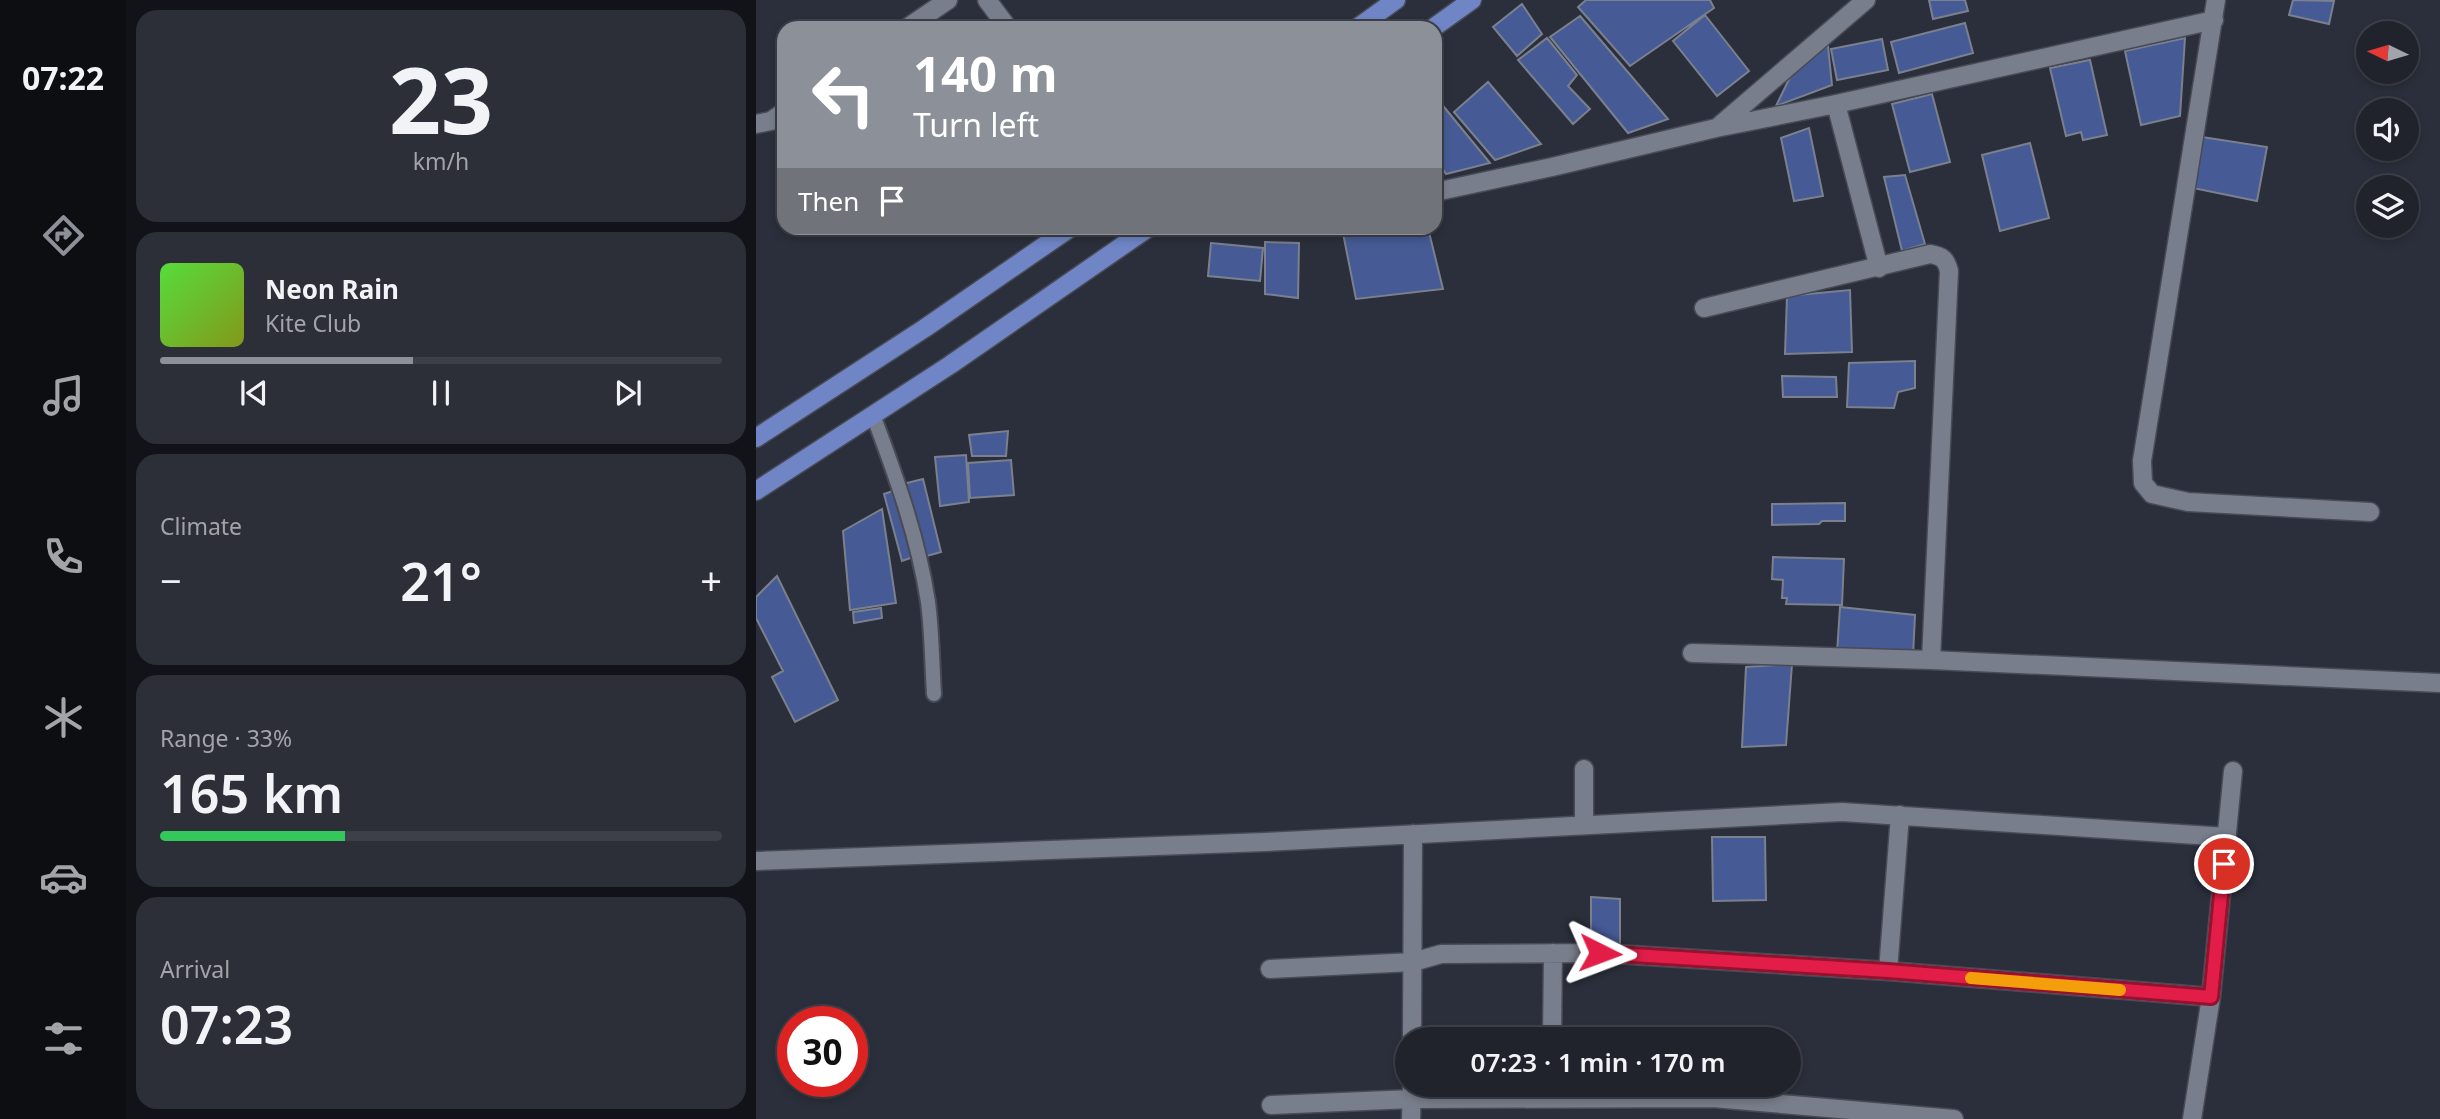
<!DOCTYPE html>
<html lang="en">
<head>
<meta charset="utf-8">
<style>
  body { margin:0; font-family:"Noto Sans",sans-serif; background:#2d2f38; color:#f1f3f6; height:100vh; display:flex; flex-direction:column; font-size:26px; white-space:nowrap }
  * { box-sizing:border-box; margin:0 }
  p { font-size:23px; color:#a2a4a9 }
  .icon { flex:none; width:38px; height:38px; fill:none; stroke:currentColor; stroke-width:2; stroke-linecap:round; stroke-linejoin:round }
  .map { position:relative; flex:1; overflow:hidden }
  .panel { display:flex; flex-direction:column; gap:10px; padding:10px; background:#121318; width:630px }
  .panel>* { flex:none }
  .hud { position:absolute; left:21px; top:21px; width:665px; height:214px; border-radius:21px; box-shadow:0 4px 10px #0003,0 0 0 2px #3d4048; background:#8c9099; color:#fff; overflow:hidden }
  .needle { width:46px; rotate:275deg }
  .fabs { position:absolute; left:1600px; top:21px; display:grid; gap:14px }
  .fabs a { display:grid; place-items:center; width:63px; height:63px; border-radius:50%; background:#20232c; box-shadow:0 4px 10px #0003,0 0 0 2px #3d4048; font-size:35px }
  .speed { position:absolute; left:21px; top:1006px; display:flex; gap:14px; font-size:35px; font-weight:700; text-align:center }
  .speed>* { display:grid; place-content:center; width:91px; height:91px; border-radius:50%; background:#20232c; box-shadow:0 4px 10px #0003,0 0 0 2px #3d4048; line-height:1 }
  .speed .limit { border:10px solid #d22; background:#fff; color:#111 }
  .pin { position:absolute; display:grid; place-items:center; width:60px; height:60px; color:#fff; margin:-30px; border:4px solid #fff; border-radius:50%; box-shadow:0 2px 7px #0007 }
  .me { position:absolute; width:77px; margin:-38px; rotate:93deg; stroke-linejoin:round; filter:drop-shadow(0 0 5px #0008) }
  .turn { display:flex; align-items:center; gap:24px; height:147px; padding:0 21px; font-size:32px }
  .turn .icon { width:91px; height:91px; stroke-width:2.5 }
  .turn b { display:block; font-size:49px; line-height:60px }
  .then { display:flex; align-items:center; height:66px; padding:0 21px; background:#0003; gap:14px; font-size:26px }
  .big { font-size:52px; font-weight:600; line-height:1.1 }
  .panel .tile { flex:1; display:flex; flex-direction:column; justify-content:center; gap:10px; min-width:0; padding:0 24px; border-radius:21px; background:#2d2f38 }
  .panel .dial { align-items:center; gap:0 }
  .dial b { font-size:91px; line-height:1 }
  .song { display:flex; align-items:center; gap:21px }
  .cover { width:84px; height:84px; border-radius:10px; background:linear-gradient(135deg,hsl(110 70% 55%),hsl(70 70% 35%)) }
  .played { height:7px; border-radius:4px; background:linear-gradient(90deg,#8c9099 45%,#3d4048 45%) }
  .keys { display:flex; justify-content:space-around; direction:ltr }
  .heat { display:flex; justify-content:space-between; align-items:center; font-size:38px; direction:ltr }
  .charge { height:10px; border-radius:5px; background:linear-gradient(90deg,#34c759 33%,#3d4048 0) }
  .trip { position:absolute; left:639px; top:1027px; width:406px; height:70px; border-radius:35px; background:#20232c; box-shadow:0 4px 10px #0003,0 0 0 2px #3d4048; font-weight:600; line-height:70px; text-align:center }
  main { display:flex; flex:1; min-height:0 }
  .tabs { display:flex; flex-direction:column; width:126px; justify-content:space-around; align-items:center; background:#0d0e12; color:#a2a4a9 }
  .tabs .icon { width:49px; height:49px }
  .tabs .current { color:#8c9099 }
  .tabs b { font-size:32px; color:#f1f3f6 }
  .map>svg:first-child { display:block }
  .building { fill:#465a95; stroke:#7a808d; stroke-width:2 }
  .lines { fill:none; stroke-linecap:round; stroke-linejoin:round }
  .lane-casing { stroke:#484b55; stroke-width:18 }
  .street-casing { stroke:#484b55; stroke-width:21 }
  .primary-casing { stroke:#484b55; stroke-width:21 }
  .lane { stroke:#787e8b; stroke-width:14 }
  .street { stroke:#787e8b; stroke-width:18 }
  .primary { stroke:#6f85c5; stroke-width:18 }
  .route-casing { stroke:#92132f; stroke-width:18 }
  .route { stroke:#e11d48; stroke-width:12 }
  .slow { stroke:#f59e0b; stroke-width:12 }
</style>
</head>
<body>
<main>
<nav class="tabs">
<b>07:22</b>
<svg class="icon current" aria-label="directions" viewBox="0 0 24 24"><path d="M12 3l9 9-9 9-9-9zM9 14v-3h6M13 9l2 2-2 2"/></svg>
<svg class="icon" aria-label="music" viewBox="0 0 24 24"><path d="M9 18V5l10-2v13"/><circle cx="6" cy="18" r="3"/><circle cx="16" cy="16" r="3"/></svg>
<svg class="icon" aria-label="phone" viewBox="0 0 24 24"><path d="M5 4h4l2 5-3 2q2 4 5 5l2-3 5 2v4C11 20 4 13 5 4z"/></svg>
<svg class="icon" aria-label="climate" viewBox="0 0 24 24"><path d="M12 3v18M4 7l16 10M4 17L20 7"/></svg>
<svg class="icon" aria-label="car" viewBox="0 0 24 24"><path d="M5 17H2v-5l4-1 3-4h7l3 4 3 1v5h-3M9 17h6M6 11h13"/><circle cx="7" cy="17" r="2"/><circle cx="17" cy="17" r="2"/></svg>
<svg class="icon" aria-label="filters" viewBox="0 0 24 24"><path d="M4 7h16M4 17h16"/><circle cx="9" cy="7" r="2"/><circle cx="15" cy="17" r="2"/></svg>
</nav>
<section class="panel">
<div class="tile dial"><b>23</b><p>km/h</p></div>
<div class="tile">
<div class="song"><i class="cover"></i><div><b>Neon Rain</b><p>Kite Club</p></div></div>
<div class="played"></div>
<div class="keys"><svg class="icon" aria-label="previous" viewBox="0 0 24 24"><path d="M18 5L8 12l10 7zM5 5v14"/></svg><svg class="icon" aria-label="pause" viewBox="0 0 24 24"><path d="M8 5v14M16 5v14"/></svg><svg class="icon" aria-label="next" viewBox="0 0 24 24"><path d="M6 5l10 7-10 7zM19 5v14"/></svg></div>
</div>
<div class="tile"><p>Climate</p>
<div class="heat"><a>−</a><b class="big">21°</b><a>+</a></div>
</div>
<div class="tile"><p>Range · 33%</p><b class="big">165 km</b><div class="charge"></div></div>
<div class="tile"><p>Arrival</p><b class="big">07:23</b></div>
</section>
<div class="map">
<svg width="1684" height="1119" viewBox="0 0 1684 1119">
  <rect width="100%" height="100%" fill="#2b2f3b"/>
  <path class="building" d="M830 0H954L958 8 874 66 822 7Z
    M1173 0H1209L1212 11 1177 19Z
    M1537 0 1578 1 1573 24 1533 15Z
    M766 4 786 34 761 56 737 27Z
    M949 15 993 71 961 96 917 41Z
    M824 16 912 119 872 133 794 37Z
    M1209 23 1217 53 1143 73 1135 42Z
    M791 38 821 75 812 86 834 109 817 124 762 60Z
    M1429 38 1424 116 1385 125 1369 51Z
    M1126 39 1132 70 1081 80 1075 49Z
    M1072 46 1076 85 1020 106 1040 65Z
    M1334 60 1351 135 1327 140 1325 132 1310 136 1294 68Z
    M732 82 785 144 739 160 698 112Z
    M1176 94 1194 162 1154 172 1136 104Z
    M688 107 734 163 690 174 679 156V114Z
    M1053 128 1067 196 1038 201 1025 138Z
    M1446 137 1511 147 1501 201 1437 188Z
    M1274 143 1293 218 1244 231 1226 155Z
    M1149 175 1169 244 1146 251 1128 177Z
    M586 228H672L687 289 600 299Z
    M509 242 543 243 542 298 509 294Z
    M455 243 507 248 504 281 452 276Z
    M1094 290 1096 352 1029 354 1031 296Z
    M1159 361V388L1142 392 1138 408 1091 407 1093 363Z
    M1026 376 1080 377 1081 397H1027Z
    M252 431 250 456H216L213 435Z
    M210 455 213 502 184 506 179 457Z
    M255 460 258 495 214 498 212 463Z
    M167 479 185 552 167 557 147 484Z
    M143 489 160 556 146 561 128 494Z
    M1089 503V521H1066L1063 524 1016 525V504Z
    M126 509 140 603 94 610 87 531Z
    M1017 557 1088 559 1086 605 1030 604 1031 598H1026L1027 580 1016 579Z
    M21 576 82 700 39 722 16 677 27 671 0 618V597Z
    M1084 607 1159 615 1157 656 1081 653Z
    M125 608 126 618 98 623 97 612Z
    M1036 664 1030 745 986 747 990 667Z
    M956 837H1009L1010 900 957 901Z
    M835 897 864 899V947L835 948Z"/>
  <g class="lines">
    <g class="lane-casing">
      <path id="lane" d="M117 415C140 476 162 537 172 602 176 632 176 664 178 694"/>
    </g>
    <g class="street-casing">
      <path id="street" d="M231 0 252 28
        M1460 0 1386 461 1387 483 1396 494 1432 502 1614 512
        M151 28 192 0
        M1080 104 1123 268
        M0 124 15 121 28 112
        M963 126 1110 0
        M679 192 796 167 960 128 1080 104 1458 20
        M948 308 1174 254C1186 256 1190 259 1193 271L1175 660
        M936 653 1175 660 1684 683
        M828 825V769
        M0 861 509 842 1086 812 1471 837
        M514 969 657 962 685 954 844 953 1132 971 1455 997
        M1132 971 1144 815
        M656 1040 657 834
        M796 1040 797 953
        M515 1105 656 1099 957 1098 1198 1119
        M655 1119 656 1085
        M1436 1119 1455 997 1477 771"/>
    </g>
    <g class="primary-casing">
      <path id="primary" d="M601 28 640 0
        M677 28 716 0
        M0 438 169 328 314 228
        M0 491 194 365 392 228"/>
    </g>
    <use href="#lane" class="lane"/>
    <use href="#street" class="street"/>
    <use href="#primary" class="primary"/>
  </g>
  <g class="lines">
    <g class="route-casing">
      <path id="route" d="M844 953 1132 971 1455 997 1468 864"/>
    </g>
    <use href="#route" class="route"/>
    <path class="slow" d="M1215 978 1364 990"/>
  </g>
</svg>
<div class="fabs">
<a><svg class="needle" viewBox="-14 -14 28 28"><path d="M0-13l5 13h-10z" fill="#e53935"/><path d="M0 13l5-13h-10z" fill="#a2a4a9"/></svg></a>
<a><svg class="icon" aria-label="sound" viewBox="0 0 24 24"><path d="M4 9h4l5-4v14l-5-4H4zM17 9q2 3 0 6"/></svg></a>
<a><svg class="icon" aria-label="layers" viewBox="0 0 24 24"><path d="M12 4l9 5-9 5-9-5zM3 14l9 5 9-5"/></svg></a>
</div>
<div class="speed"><div class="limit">30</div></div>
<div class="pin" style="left:1468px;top:864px;background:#d93025"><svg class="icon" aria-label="arrive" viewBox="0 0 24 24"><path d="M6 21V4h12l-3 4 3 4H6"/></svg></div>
<svg class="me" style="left:844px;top:953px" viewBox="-20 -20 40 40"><path d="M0-17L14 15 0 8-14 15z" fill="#e11d48" stroke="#fff" stroke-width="4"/></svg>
<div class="trip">07:23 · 1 min · 170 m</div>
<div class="hud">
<div class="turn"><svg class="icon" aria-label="left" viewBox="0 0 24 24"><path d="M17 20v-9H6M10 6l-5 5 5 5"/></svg><div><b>140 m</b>Turn left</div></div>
<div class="then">Then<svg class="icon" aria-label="arrive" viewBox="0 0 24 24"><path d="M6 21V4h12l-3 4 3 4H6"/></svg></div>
</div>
</div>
</main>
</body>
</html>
